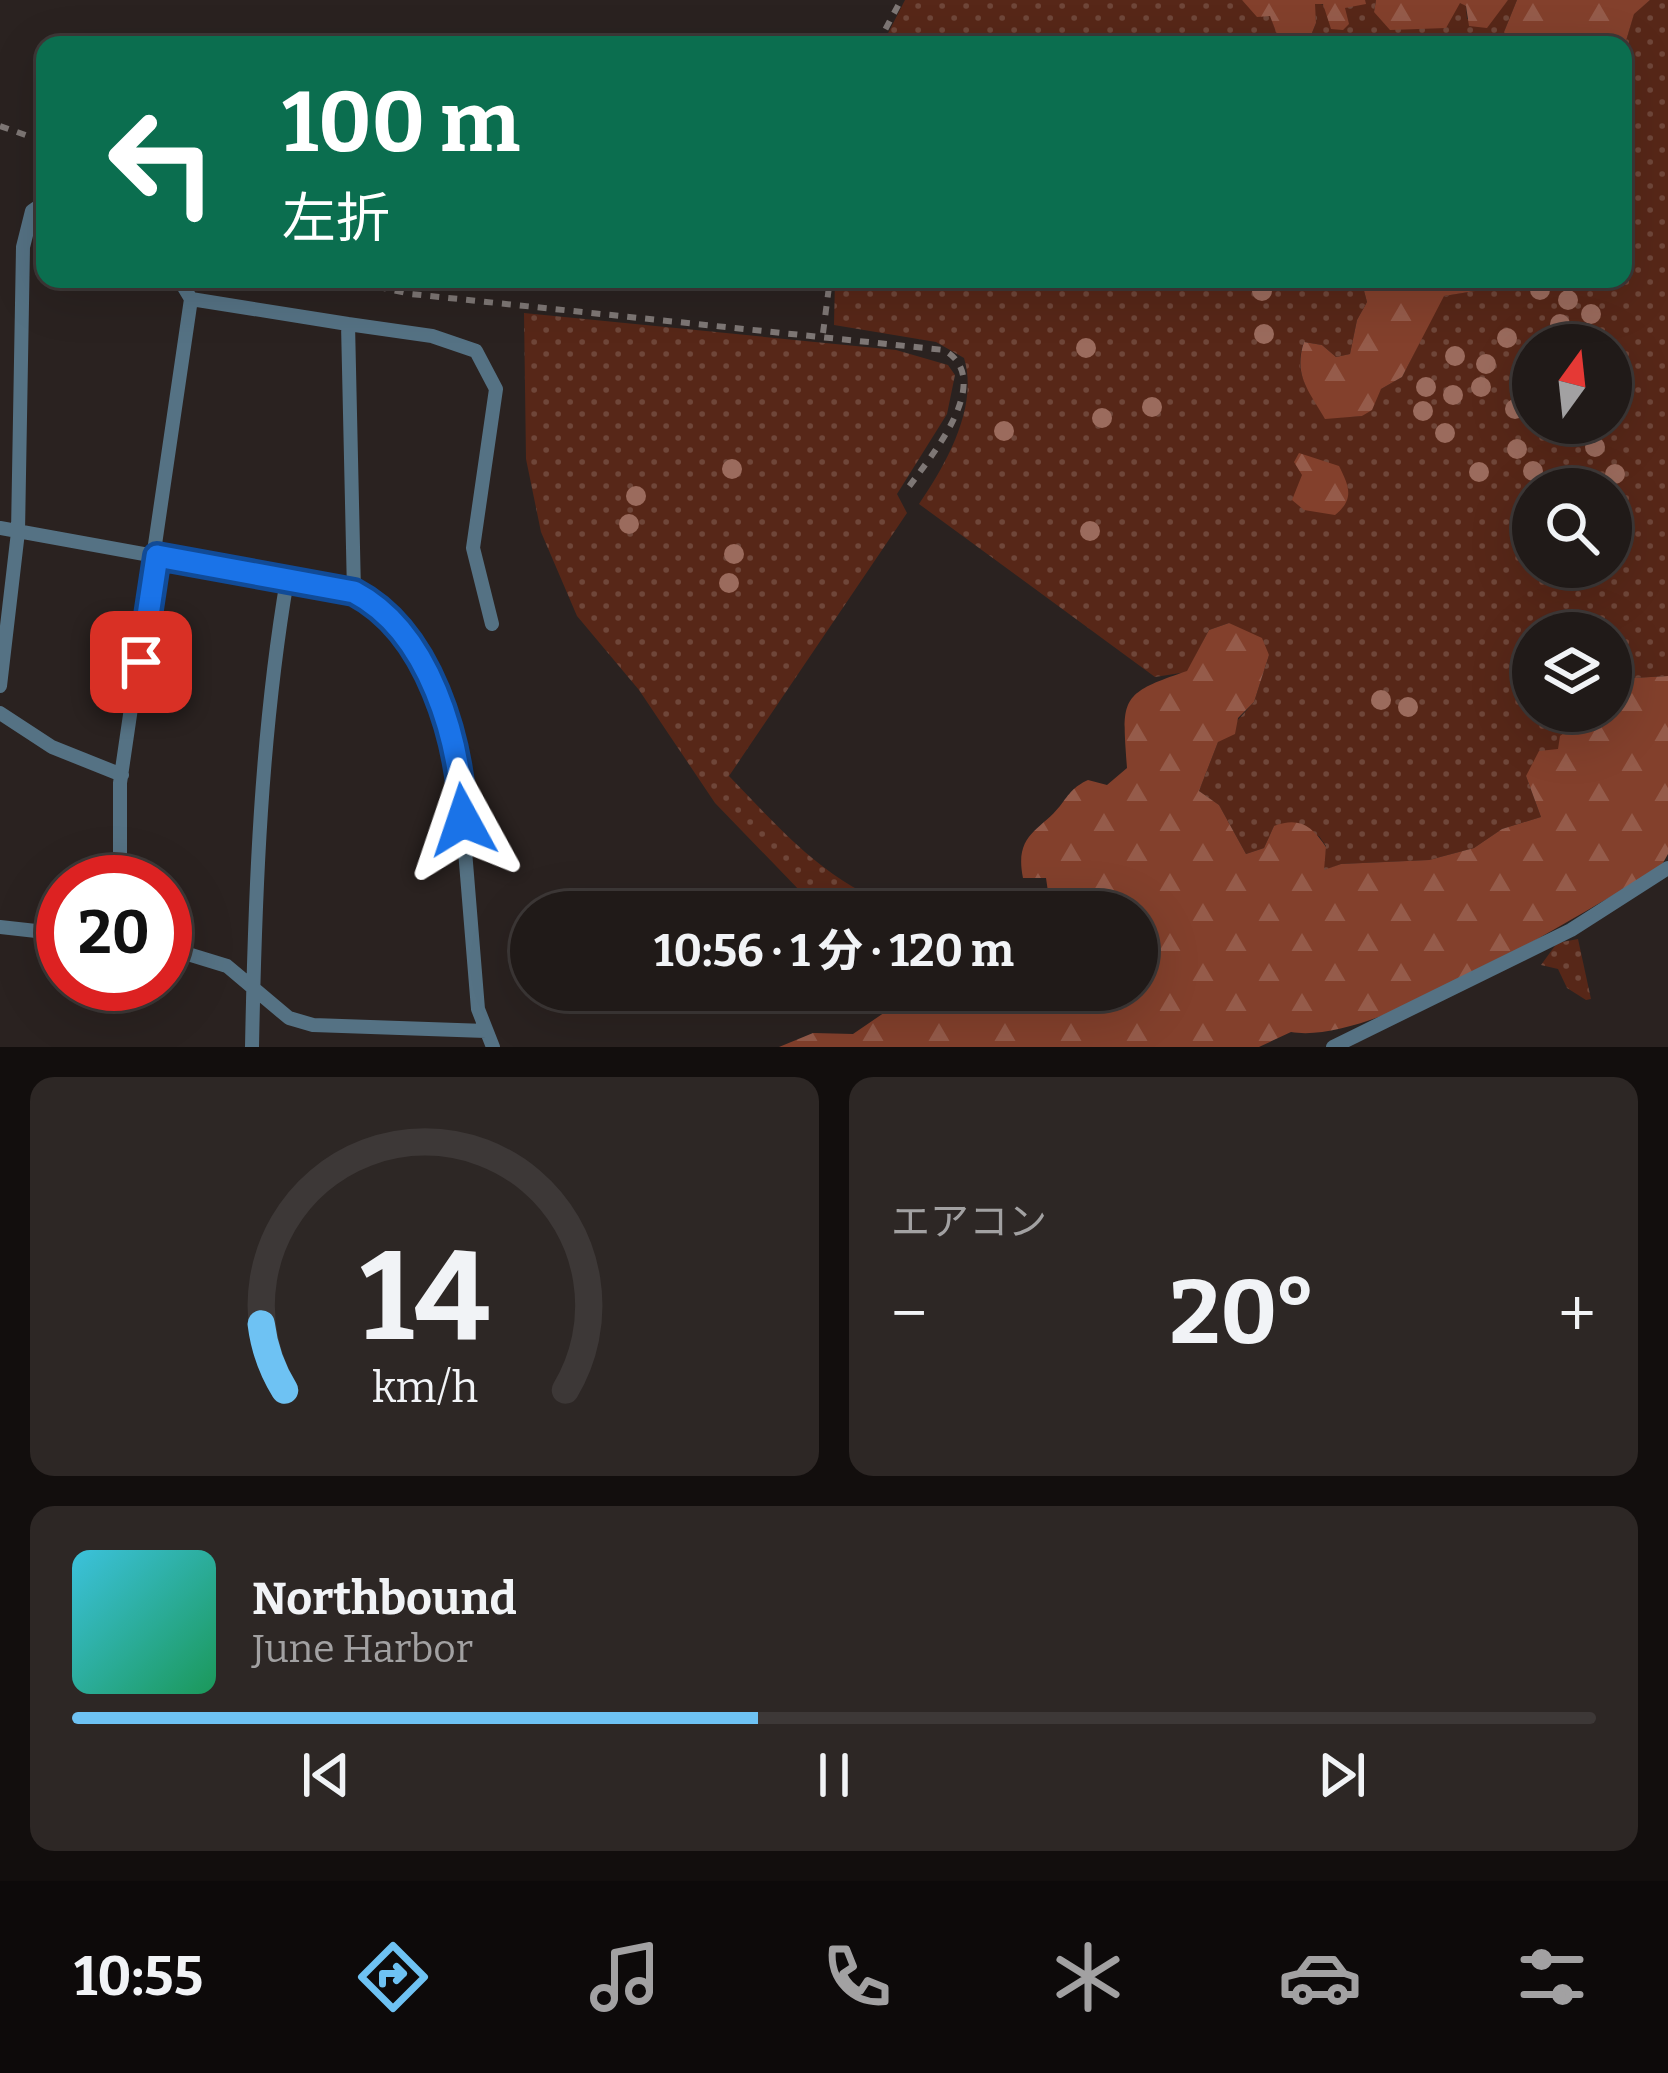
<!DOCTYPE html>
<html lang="ja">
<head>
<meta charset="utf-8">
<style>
  body { margin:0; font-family:Bitter,"Noto Sans JP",serif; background:#2d2725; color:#f1f3f6; height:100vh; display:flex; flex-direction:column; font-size:45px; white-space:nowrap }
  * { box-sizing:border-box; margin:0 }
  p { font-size:39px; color:#a2a1a2 }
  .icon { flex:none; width:66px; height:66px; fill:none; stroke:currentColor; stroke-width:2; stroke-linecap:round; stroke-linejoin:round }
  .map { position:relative; height:1047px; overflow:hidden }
  .details { display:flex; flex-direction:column; gap:30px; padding:30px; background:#120e0d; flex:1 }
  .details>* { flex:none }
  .hud { position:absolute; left:36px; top:36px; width:1596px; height:252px; border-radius:24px; box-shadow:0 12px 48px #0002,0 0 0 3px #3d3837; background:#0b6e4f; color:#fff; overflow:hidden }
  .needle { width:78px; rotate:15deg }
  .fabs { position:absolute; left:1512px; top:324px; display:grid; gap:24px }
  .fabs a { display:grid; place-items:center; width:120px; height:120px; border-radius:50%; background:#201a18; box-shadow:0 12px 48px #0002,0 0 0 3px #3d3837; font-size:60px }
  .speed { position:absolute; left:36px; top:855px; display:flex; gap:24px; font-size:60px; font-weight:700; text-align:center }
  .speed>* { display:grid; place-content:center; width:156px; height:156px; border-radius:50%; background:#201a18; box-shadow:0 12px 48px #0002,0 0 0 3px #3d3837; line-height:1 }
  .speed .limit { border:18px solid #d22; background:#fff; color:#111 }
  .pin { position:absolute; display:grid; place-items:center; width:102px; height:102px; color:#fff; margin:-51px; border-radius:24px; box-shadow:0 6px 18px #0006 }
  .me { position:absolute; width:132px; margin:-66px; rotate:355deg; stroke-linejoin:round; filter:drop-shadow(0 0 9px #0008) }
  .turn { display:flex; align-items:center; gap:42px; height:252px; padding:0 48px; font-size:54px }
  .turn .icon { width:156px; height:156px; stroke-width:2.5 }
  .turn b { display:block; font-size:84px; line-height:102px }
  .big { font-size:90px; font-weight:700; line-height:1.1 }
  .details .widget { flex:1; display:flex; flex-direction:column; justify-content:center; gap:18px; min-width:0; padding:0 42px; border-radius:24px; background:#2d2725 }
  .details .dial { align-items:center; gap:0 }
  .dial svg { height:312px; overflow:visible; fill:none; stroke:#3d3837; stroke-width:7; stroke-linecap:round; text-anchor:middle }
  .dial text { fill:#f1f3f6; stroke:none }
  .song { display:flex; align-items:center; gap:36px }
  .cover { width:144px; height:144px; border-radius:18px; background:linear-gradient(135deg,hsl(190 70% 55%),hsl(150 70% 35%)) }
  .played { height:12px; border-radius:6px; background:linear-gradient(90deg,#6ec2f3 45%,#3d3837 45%) }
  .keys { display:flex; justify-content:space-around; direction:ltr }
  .heat { display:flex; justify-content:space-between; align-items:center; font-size:66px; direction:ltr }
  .details .tiles { flex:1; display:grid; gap:30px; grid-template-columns:1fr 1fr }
  .widget:last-child { grid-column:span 2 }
  .trip { position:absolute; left:510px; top:891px; width:648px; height:120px; border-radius:60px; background:#201a18; box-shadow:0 12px 48px #0002,0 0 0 3px #3d3837; font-weight:700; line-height:120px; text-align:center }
  .tabs { display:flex; height:192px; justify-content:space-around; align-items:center; background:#0d0a0a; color:#a2a1a2 }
  .tabs .icon { width:84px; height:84px }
  .tabs .selected { color:#6ec2f3 }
  .tabs b { font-size:54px; color:#f1f3f6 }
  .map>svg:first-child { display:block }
  .grass { fill:url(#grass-dots); fill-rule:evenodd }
  .forest { fill:url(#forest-firs) }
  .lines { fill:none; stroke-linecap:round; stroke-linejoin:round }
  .path { stroke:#7e7775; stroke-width:6; stroke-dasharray:9 9; stroke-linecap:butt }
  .lane { stroke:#557284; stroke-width:14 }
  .tree { fill:#9b6b5d }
  .route-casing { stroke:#114b97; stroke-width:30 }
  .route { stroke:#1a73e8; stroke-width:21 }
</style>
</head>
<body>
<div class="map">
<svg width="1668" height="1047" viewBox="0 0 1668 1047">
  <defs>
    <pattern id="grass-dots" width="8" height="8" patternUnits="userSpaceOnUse" patternTransform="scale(3)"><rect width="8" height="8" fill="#572718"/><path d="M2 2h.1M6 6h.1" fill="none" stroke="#6f4639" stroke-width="1.8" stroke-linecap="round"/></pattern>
    <pattern id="forest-firs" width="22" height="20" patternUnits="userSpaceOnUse" patternTransform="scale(3)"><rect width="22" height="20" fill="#83402c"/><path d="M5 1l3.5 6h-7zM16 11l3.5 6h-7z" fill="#955b4a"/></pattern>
  </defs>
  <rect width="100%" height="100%" fill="#2a2220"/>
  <path class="grass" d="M905 0H1242L1270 15 1281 45H882Z
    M1365 0H1376L1374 12 1451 15 1460 2 1466 6 1467 19 1488 20 1508 0H1517L1504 32 1510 45H1307L1316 23 1314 3 1344 8Z
    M1650 0H1668V676L1634 678 1611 709V633H1533V711H1608L1526 776 1541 817 1502 829 1474 848 1429 860 1341 864 1323 871 1326 846 1319 836 1274 826 1264 848 1246 854 1219 805 1199 791 1218 742 1254 702 1269 655 1229 623 1209 630 1187 672 1155 677 919 504C946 465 979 406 964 358L936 342 834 325 835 279H1361L1367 302 1357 320 1350 354 1336 357 1322 345 1304 342C1292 375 1310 390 1325 418L1362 416 1381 389 1402 377 1443 296 1512 285 1515 279H1623V51L1634 13ZM1533 345H1611V423H1533ZM1533 489H1611V567H1533Z
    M524 313 896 350 948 365 955 375 947 414 897 494 907 513 729 776C785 834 837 896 919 912H825L803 894 715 803 639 690 577 616 541 532 526 459Z
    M1578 939 1591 999 1586 1000 1567 988 1558 969 1541 965 1557 943Z"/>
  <path class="forest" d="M1242 0H1365L1366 4 1345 8 1349 24 1343 30 1331 29 1323 4H1315L1316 23 1307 45H1281L1270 16 1257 17Z
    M1376 0H1508L1487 28 1469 26 1466 6 1460 3 1446 28 1390 30 1374 12Z
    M1517 0H1650L1634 14 1623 51V45H1510L1504 32Z
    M1361 279H1515L1512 285 1444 296 1402 377 1381 389 1372 410 1362 416 1325 419C1309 391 1293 375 1304 342L1322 345 1336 357 1350 354 1357 320 1367 302Z
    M1299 453 1339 466C1349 486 1355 499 1335 515L1304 510 1292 500 1302 475 1294 462Z
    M1229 623 1262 638 1269 655 1254 702 1238 718 1235 734 1218 742 1199 791 1219 805 1246 854 1264 848 1274 826C1299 817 1311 825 1326 847L1324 870 1341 864 1429 860 1474 848 1502 829 1541 817 1526 776 1539 751 1558 749 1560 736C1593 710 1610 719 1634 678L1668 676V854L1659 870C1577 912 1377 1047 1291 1032L1259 1047H779L813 1033 853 1034 894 1006 933 1003 929 990H978L985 997 1008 990H1137V912H1051L1046 878H1023C1014 834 1040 831 1060 806 1070 793 1073 787 1088 780L1107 785 1127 768C1122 698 1119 694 1187 671L1209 630Z"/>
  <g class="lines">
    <path class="path" d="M877 45 901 0
      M0 126 45 142
      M342 279 411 294 944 350C996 380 931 456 908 488
      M823 333 830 279"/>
    <path class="lane" d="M179 279 191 299
      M0 528 354 592 377 604 404 638 456 741 478 1009 493 1047
      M354 592 348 324 432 336 476 351 496 389 473 548 492 624
      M0 686 18 532 23 247 32 211 45 202
      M0 713 52 747 122 775
      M120 882V783L191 299 348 324
      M0 927 63 934
      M165 947 227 966 289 1018 313 1025 486 1031
      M252 1047C255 891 261 734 287 580
      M1333 1047 1571 930 1668 868"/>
  </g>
  <g class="tree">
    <circle cx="1540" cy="290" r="10"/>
    <circle cx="1262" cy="291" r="10"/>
    <circle cx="1568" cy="300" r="10"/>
    <circle cx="1591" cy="314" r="10"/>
    <circle cx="1560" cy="324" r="10"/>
    <circle cx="1264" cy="334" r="10"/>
    <circle cx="1507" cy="338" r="10"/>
    <circle cx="1086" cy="348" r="10"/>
    <circle cx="1455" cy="356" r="10"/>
    <circle cx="1486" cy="364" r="10"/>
    <circle cx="1426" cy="387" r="10"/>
    <circle cx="1481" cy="387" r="10"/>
    <circle cx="1453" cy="395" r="10"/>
    <circle cx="1152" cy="407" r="10"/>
    <circle cx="1515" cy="409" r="10"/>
    <circle cx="1423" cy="411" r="10"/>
    <circle cx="1102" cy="418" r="10"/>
    <circle cx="1004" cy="431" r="10"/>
    <circle cx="1445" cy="433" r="10"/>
    <circle cx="1595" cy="447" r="10"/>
    <circle cx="1517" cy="449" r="10"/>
    <circle cx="732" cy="469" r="10"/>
    <circle cx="1533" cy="471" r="10"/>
    <circle cx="1479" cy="472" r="10"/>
    <circle cx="1615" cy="474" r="10"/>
    <circle cx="636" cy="496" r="10"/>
    <circle cx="629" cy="524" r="10"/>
    <circle cx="1090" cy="531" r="10"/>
    <circle cx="734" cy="554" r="10"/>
    <circle cx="729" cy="583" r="10"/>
    <circle cx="1381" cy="700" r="10"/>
    <circle cx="1408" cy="707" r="10"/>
  </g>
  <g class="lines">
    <g class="route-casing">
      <path id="route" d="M141 662 157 556 354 592C430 632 460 740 463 820"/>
    </g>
    <use href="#route" class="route"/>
  </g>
</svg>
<div class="fabs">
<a><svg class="needle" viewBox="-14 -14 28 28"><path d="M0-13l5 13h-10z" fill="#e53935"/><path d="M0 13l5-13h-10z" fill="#a2a1a2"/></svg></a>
<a><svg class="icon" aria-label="search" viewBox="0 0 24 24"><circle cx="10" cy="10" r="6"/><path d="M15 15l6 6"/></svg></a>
<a><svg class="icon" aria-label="layers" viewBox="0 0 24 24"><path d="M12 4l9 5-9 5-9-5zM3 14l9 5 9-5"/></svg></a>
</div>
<div class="speed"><div class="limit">20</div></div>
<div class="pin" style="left:141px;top:662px;background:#d93025"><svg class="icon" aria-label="arrive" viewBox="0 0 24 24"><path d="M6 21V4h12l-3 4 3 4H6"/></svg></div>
<svg class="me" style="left:463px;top:820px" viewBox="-20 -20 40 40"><path d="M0-17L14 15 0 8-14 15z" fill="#1a73e8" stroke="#fff" stroke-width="4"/></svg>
<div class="trip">10:56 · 1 分 · 120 m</div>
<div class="hud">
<div class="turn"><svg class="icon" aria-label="left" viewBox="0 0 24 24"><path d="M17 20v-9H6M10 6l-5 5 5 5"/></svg><div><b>100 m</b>左折</div></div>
</div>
</div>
<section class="details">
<div class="tiles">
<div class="widget dial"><svg viewBox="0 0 100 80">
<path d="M14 69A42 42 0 1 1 86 69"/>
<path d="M14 69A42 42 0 0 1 8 52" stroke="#6ec2f3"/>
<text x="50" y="56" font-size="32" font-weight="700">14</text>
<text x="50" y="72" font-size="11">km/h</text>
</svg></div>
<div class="widget"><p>エアコン</p>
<div class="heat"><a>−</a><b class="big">20°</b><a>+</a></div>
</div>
<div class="widget">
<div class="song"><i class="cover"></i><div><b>Northbound</b><p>June Harbor</p></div></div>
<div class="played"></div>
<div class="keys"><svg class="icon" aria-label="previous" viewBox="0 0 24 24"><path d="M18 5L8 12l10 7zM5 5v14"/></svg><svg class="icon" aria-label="pause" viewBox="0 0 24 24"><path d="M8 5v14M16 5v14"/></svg><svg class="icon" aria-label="next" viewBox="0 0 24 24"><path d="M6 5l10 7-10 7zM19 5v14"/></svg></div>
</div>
</div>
</section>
<nav class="tabs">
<b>10:55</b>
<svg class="icon selected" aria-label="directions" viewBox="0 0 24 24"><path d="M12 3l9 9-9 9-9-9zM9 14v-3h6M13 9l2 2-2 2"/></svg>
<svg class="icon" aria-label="music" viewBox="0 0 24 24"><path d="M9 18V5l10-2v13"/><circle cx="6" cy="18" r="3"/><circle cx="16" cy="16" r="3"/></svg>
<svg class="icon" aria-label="phone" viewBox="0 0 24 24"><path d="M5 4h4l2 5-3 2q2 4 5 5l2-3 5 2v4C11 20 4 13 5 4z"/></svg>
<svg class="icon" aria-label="climate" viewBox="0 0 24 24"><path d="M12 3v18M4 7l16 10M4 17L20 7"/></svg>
<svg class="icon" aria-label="car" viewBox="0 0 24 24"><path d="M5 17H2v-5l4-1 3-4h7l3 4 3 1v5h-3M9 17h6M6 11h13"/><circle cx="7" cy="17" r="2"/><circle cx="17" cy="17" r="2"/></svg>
<svg class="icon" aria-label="filters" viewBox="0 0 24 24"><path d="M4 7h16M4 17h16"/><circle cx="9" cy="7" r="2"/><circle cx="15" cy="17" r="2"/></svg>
</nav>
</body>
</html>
